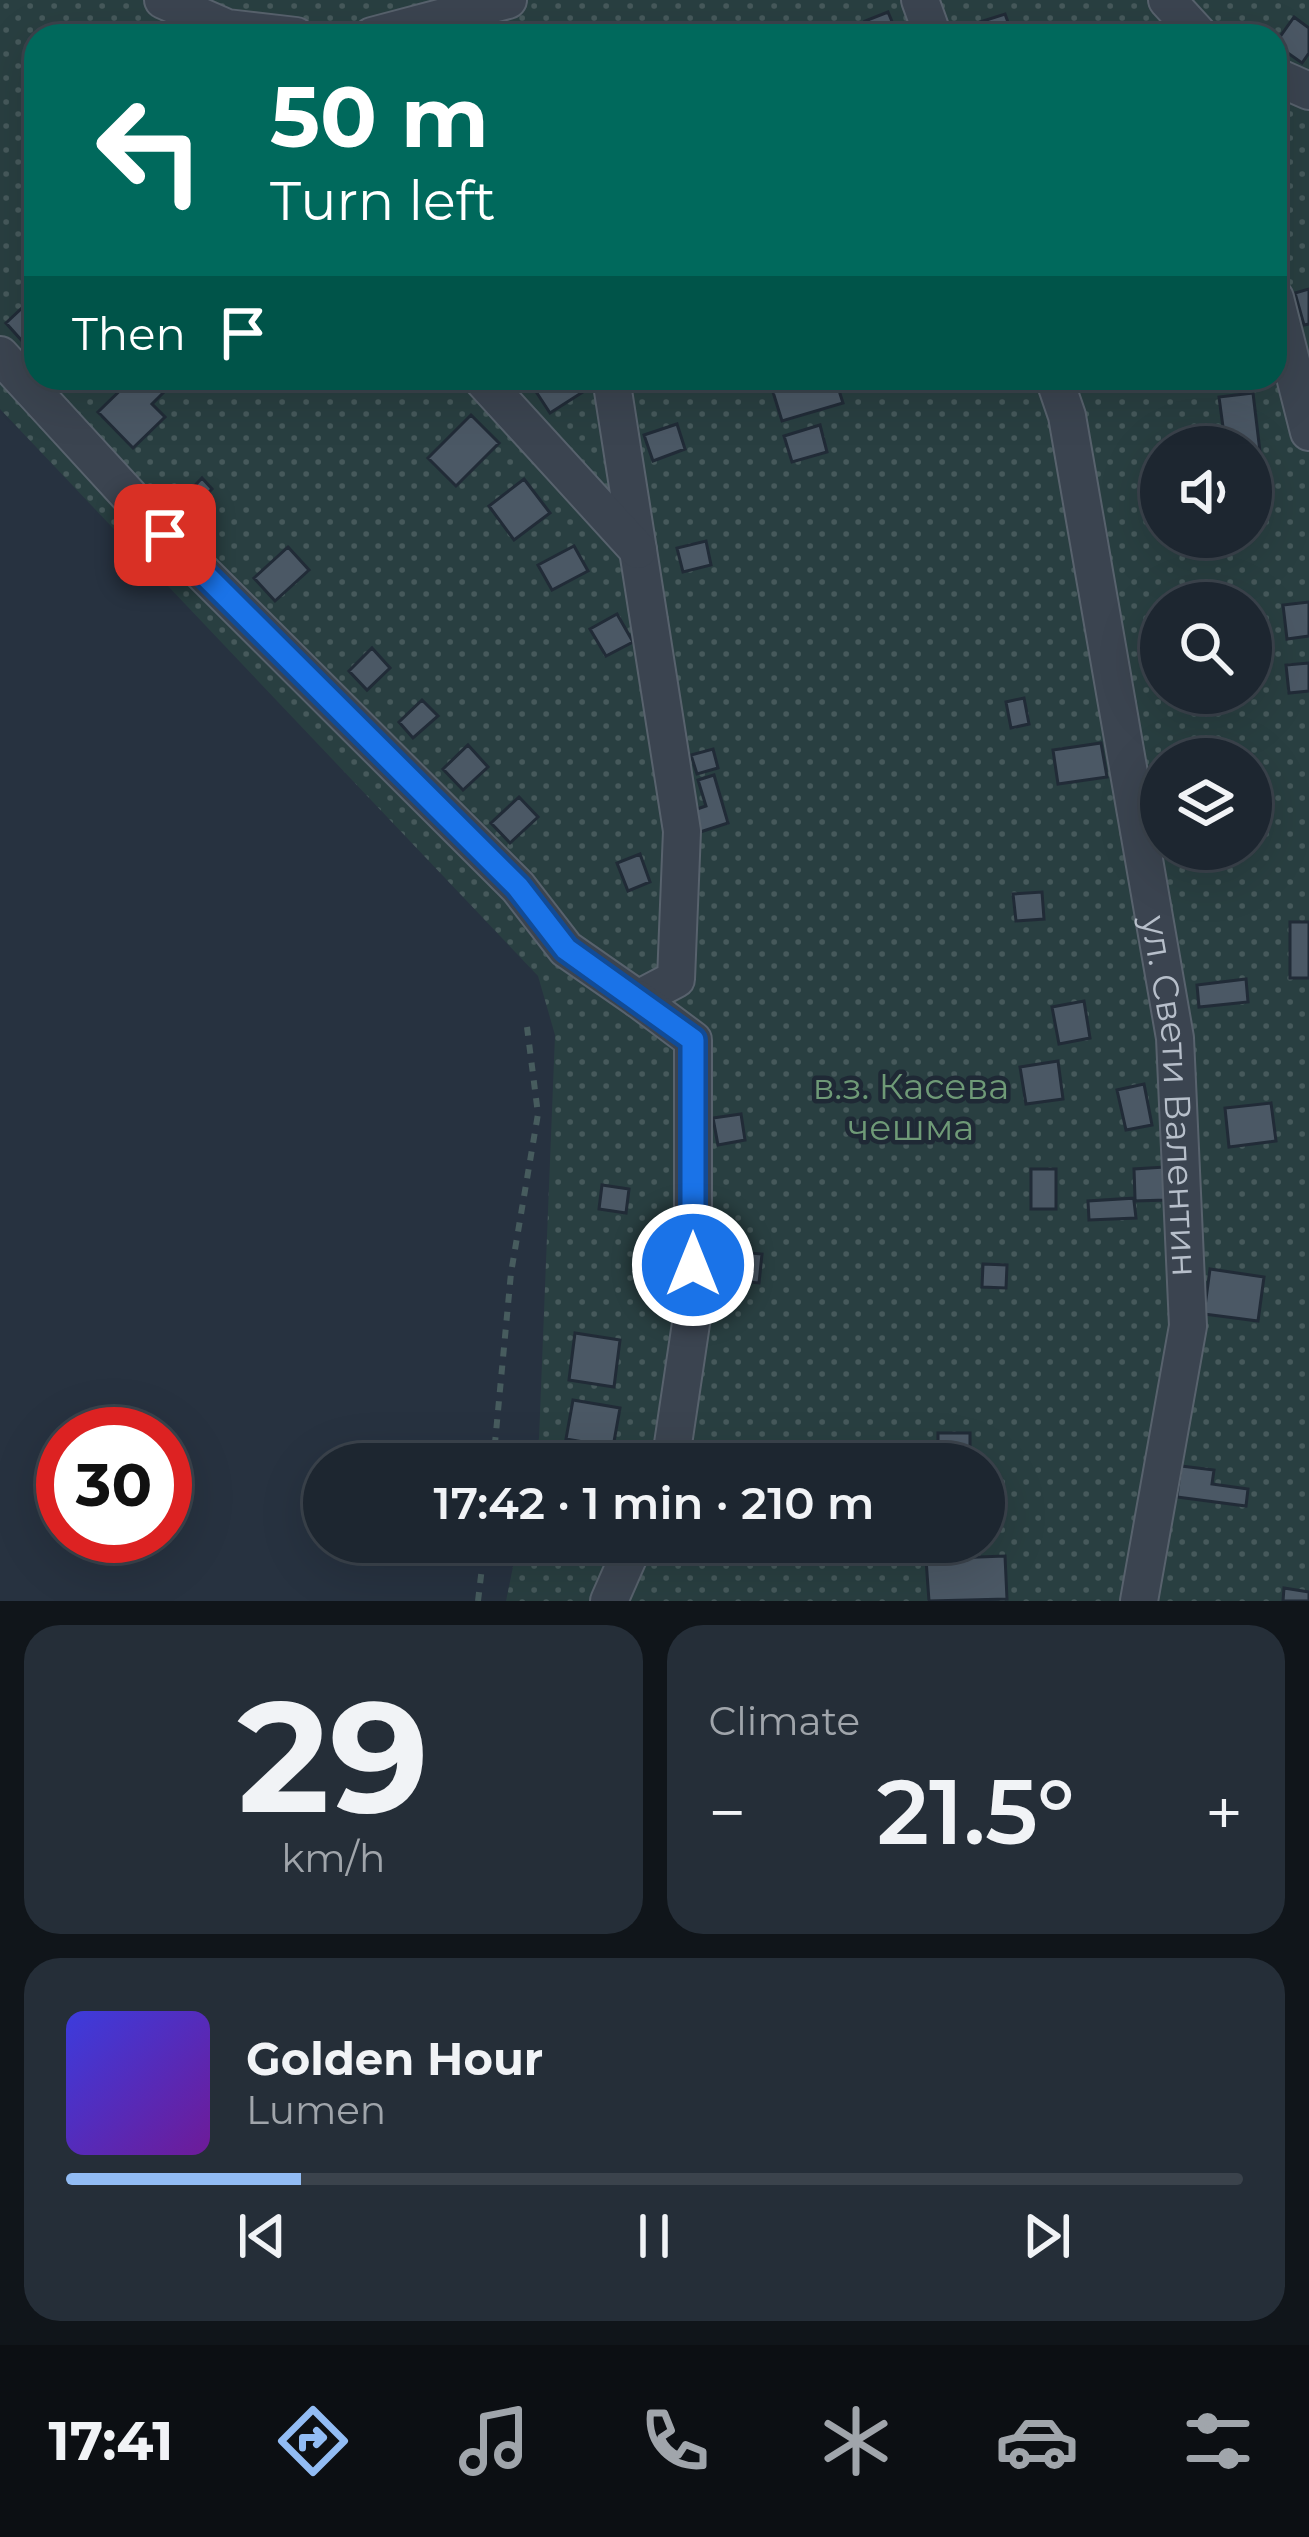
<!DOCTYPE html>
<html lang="en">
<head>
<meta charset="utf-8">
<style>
  body { margin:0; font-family:Montserrat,sans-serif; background:#252e38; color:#f1f3f6; height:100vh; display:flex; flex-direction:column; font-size:45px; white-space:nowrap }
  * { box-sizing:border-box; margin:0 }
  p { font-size:39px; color:#a0a5ab }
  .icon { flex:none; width:66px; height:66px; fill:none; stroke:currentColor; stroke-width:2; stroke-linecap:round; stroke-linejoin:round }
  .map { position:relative; height:1601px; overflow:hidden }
  .side { display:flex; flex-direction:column; gap:24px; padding:24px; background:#10151a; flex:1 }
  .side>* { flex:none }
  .guide { position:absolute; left:24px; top:24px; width:1263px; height:366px; border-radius:36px; box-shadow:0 12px 48px #0002,0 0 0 3px #3b434c; background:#00695c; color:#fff; overflow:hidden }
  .fabs { position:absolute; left:1140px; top:426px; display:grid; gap:24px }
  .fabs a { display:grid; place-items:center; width:132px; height:132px; border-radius:50%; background:#1d2630; box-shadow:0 12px 48px #0002,0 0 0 3px #3b434c; font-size:60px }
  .speed { position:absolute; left:36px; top:1407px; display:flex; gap:24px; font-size:60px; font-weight:700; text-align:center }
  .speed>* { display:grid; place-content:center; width:156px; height:156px; border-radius:50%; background:#1d2630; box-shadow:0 12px 48px #0002,0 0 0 3px #3b434c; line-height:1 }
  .speed .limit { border:18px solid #d22; background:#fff; color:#111 }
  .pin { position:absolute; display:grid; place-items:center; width:102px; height:102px; color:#fff; margin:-51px; border-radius:24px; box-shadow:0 6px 18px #0006 }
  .me { position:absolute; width:132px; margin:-66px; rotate:0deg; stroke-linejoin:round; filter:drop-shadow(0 0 9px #0008) }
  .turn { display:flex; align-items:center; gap:42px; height:252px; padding:0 48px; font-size:54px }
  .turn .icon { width:156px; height:156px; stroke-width:2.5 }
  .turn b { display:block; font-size:84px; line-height:102px }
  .then { display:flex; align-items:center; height:114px; padding:0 48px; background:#0003; gap:24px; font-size:45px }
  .big { font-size:90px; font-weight:600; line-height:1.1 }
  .side .card { flex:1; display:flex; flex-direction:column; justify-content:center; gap:18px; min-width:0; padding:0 42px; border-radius:36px; background:#252e38 }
  .side .dial { align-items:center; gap:0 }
  .dial b { font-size:156px; line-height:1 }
  .song { display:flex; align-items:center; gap:36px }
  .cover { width:144px; height:144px; border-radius:18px; background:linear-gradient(135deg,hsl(240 70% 55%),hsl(280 70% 35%)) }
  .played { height:12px; border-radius:6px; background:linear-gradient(90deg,#92bcf4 20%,#3b434c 20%) }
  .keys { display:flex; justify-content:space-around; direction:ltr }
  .heat { display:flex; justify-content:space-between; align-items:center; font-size:66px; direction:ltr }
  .side .tiles { flex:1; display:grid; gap:24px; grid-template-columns:1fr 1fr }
  .card:last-child { grid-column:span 2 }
  .trip { position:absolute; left:303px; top:1443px; width:702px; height:120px; border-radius:60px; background:#1d2630; box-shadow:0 12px 48px #0002,0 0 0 3px #3b434c; font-weight:600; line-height:120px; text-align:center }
  .dock { display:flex; height:192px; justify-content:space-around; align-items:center; background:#0c0f13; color:#a0a5ab }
  .dock .icon { width:84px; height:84px }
  .dock .active { color:#92bcf4 }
  .dock b { font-size:54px; color:#f1f3f6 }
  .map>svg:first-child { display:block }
  .grass { fill:url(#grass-dots); fill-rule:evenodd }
  .building { fill:#4b5865; stroke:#212b37; stroke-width:3 }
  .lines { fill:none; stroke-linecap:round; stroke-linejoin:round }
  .minor-casing { stroke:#58626d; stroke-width:40 }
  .path { stroke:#475c5e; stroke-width:6; stroke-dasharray:9 9; stroke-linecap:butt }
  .minor { stroke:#3b4450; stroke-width:36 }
  .route-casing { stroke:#114b97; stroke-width:30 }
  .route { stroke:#1a73e8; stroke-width:21 }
  .labels { text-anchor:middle; stroke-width:9; stroke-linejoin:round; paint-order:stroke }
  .park-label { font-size:36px; fill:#6f9a77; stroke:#1f2935 }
  .street-label { font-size:36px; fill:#b7bfca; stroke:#1f2935 }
</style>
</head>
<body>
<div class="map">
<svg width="1309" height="1601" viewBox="0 0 1309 1601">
  <defs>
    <pattern id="grass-dots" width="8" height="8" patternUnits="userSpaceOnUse" patternTransform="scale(3)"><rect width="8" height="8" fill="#293f41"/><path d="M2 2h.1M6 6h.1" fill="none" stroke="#46595b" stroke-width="1.8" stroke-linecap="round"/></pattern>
  </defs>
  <rect width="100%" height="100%" fill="#273240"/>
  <path class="grass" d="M0 0H1309V1601H506L518 1542H984V1464H533L539 1438 555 1035 538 976 0 409ZM36 36H1275V378H36ZM1161 447H1251V537H1161ZM1161 603H1251V693H1161ZM1161 759H1251V849H1161Z"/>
  <path class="building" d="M888 12 898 36H871L865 21Z
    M1005 14 1013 36H984L980 22Z
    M1294 17 1309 28V53L1302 63 1275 44Z
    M1309 289V324L1304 325 1295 293Z
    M36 295V349L32 352 6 323Z
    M133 378H151L164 392 152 404 165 417 133 448 98 412Z
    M546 378H583L589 388 550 413 533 387Z
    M821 378H835L843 403 782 421 773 392Z
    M1253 393 1261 460 1251 461V447H1185L1225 442 1219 397Z
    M471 415 499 443 456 486 428 458Z
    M677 424 685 449 653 461 644 435Z
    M820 425 827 452 792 462 784 436Z
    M202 478 212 489 192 509 182 499Z
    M524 479 550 513 514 540 489 506Z
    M706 541 711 565 683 572 677 548Z
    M574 546 588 571 552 590 538 565Z
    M288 547 309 570 275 601 254 578Z
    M1309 602V636L1287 639 1283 605Z
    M617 614 633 642 606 656 590 629Z
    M372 648 390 668 367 690 349 671Z
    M1309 663V691L1289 693 1286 665Z
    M1024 698 1029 724 1011 728 1006 702Z
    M422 700 438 716 413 738 399 722Z
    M1101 743 1107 777 1058 784 1053 750Z
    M468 745 488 767 463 790 443 769Z
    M713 749 718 768 697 774 691 755Z
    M714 775 728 823 697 833 691 811 706 806 698 780Z
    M519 797 538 817 510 843 491 823Z
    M640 854 650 882 628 891 617 863Z
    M1042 892 1044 919 1016 921 1013 894Z
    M1290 922H1309V978H1290Z
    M1246 979 1248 1002 1199 1007 1197 985Z
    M1084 1001 1090 1038 1059 1044 1052 1007Z
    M1058 1061 1063 1099 1026 1104 1020 1067Z
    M1144 1084 1152 1125 1126 1130 1117 1090Z
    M1271 1103 1276 1141 1229 1147 1225 1108Z
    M741 1114 745 1140 718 1145 713 1118Z
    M1165 1167 1167 1200 1134 1201 1136 1218 1089 1220 1088 1201 1135 1198 1134 1169Z
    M1031 1169H1056V1209H1031Z
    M602 1185 629 1189 626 1213 599 1209Z
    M727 1251 762 1254 759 1283 725 1280Z
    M983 1264 1007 1265 1006 1288 982 1287Z
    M1210 1269 1264 1277 1258 1321 1204 1314Z
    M575 1333 620 1340 614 1387 569 1380Z
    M573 1400 620 1408 613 1447 566 1439Z
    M938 1433H970V1464H938Z
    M1181 1466 1214 1470 1212 1484 1248 1489 1246 1506 1177 1497Z
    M551 1542H582L580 1552 550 1547Z
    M1005 1556 1007 1599 929 1601 926 1559Z
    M1284 1588 1309 1592V1601H1283Z"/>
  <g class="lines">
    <g class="minor-casing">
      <g id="minor">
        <path d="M163 0 227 28 296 36"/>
        <path d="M920 0 933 36"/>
        <path d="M1167 0 1200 36"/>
        <path d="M372 36 508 0"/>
        <path d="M1275 76 1309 91"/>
        <path d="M1275 298 1309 432"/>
        <path d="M0 355 165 535 518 887 566 949 638 999 676 979 682 831 611 378"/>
        <path d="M481 378 638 550"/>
        <path id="s1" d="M1054 378 1067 416 1175 1038 1188 1326 1139 1601"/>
        <path d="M638 999 693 1040V1310L670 1464"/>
        <path d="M609 1601 635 1542"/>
      </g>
    </g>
    <path class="path" d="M493 1464 511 1273 538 1114 527 1027
      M478 1601 485 1542"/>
    <use href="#minor" class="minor"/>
  </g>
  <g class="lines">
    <g class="route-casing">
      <path id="route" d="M165 535 518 887 566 949 693 1040V1265"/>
    </g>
    <use href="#route" class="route"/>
  </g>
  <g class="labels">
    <g class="park-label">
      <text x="911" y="1099">в.з. Касева<tspan x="911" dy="41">чешма</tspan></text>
    </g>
    <g class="street-label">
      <text dy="13" stroke="none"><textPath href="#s1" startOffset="729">ул. Свети Валентин</textPath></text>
    </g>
  </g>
</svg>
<div class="fabs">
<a><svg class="icon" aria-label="sound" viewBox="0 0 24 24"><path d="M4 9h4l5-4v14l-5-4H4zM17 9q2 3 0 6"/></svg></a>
<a><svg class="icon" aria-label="search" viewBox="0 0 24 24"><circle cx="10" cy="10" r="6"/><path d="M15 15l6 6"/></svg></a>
<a><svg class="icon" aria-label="layers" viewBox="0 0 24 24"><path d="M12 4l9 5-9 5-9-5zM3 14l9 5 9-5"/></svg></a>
</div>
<div class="speed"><div class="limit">30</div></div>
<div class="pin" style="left:165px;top:535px;background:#d93025"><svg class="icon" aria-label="arrive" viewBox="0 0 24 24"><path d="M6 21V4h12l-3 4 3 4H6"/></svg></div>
<svg class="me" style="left:693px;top:1265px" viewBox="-20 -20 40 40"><circle r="17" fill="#1a73e8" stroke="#fff" stroke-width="3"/><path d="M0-11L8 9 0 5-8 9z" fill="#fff"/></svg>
<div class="trip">17:42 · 1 min · 210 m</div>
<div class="guide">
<div class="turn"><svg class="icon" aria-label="left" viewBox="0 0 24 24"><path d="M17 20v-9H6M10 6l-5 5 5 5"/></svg><div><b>50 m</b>Turn left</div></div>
<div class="then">Then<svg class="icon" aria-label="arrive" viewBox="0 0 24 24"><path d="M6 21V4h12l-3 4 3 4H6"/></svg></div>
</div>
</div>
<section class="side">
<div class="tiles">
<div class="card dial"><b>29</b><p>km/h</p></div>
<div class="card"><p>Climate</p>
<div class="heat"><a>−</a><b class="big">21.5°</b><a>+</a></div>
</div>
<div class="card">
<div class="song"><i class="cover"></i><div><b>Golden Hour</b><p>Lumen</p></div></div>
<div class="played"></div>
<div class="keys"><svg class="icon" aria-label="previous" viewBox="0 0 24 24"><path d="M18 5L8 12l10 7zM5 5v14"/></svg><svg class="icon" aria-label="pause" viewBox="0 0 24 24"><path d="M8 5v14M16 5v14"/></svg><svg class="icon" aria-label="next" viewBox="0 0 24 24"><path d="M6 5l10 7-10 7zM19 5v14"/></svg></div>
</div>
</div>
</section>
<nav class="dock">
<b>17:41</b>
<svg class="icon active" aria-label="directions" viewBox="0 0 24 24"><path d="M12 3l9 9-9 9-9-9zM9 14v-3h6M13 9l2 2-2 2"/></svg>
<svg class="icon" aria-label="music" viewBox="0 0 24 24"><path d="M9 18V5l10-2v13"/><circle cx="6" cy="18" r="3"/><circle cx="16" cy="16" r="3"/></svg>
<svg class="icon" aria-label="phone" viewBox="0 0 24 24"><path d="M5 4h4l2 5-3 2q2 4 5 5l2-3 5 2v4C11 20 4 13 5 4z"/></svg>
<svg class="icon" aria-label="climate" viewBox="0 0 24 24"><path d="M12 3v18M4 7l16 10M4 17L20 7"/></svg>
<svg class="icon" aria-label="car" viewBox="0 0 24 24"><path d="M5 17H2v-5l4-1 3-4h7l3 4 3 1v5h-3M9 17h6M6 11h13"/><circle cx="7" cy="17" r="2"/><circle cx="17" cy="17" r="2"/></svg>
<svg class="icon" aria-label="filters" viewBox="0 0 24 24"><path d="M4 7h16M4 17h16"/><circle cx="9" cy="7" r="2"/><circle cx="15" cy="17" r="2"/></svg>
</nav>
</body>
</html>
